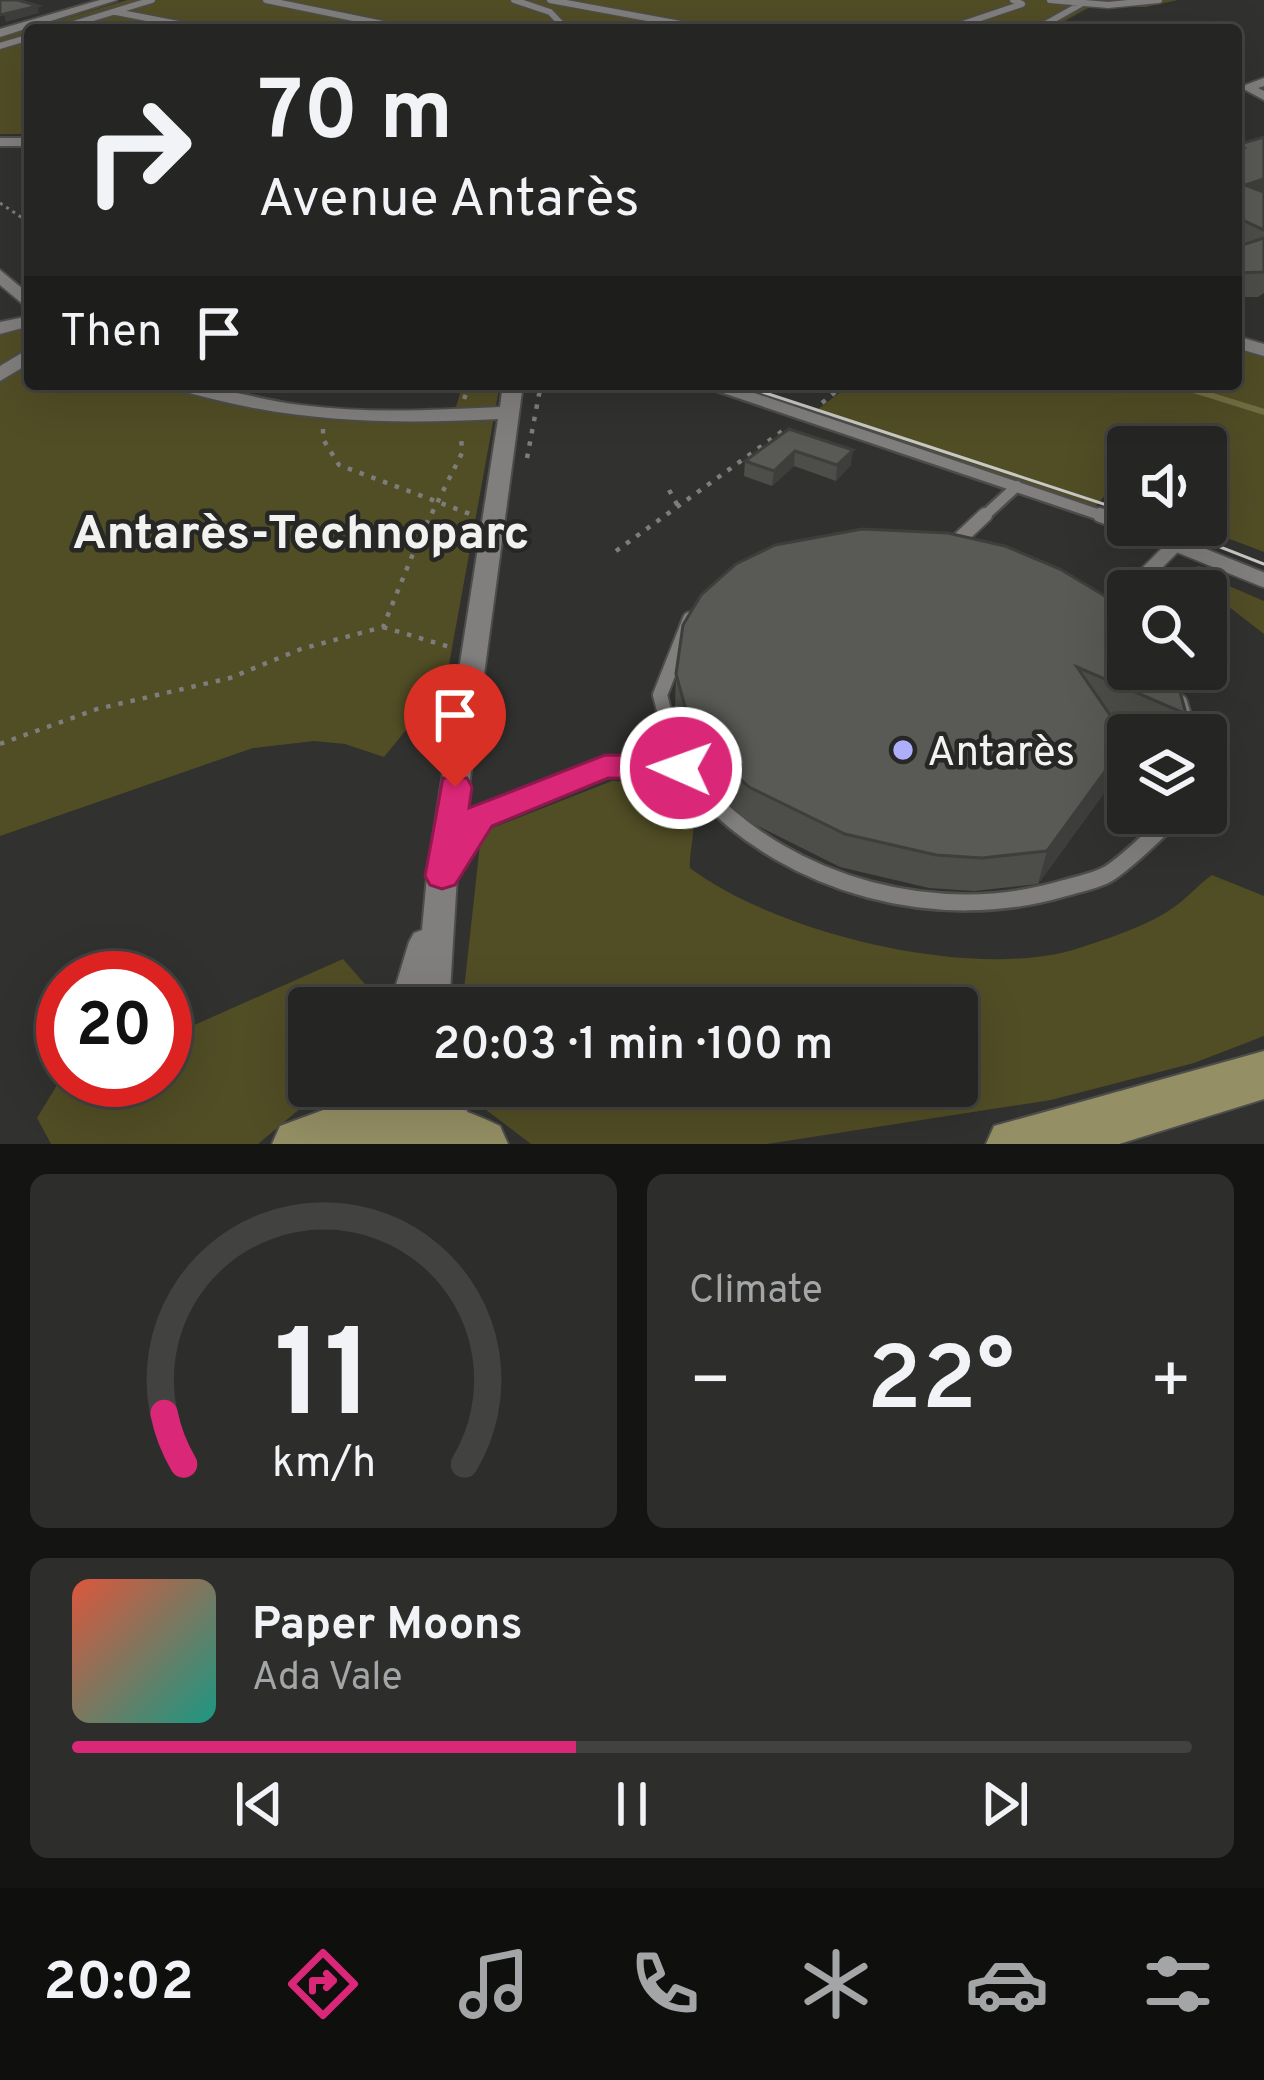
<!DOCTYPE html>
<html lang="en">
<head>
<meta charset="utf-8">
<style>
  body { margin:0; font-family:Overpass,sans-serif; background:#2d2d2b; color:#f1f3f6; height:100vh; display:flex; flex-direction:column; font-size:45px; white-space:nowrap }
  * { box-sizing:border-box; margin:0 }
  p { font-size:39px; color:#a3a5a6 }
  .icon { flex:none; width:66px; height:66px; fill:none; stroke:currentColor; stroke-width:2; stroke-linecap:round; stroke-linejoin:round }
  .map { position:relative; height:1144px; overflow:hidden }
  .sheet { display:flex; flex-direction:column; gap:30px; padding:30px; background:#141413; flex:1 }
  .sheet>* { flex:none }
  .top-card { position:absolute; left:24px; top:24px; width:1218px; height:366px; border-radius:12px; box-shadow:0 12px 48px #0002,0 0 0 3px #424241; background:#252523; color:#f1f3f6; overflow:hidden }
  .tools { position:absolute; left:1107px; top:426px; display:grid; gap:24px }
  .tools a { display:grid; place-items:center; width:120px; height:120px; border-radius:12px; background:#252523; box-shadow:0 12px 48px #0002,0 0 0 3px #424241; font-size:60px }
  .speed { position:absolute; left:36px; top:951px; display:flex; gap:24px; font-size:60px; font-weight:700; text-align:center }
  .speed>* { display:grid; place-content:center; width:156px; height:156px; border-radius:50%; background:#252523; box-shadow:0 12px 48px #0002,0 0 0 3px #424241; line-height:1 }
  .speed .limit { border:18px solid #d22; background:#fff; color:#111 }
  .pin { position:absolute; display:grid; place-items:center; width:102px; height:102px; color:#fff; margin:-123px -51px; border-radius:50% 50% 50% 0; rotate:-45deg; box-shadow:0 0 12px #0007 }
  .pin .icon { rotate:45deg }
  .me { position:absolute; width:132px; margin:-66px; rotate:272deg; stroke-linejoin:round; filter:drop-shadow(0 0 9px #0008) }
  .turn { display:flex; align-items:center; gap:42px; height:252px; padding:0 36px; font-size:54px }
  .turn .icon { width:156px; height:156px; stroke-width:2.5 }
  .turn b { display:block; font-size:84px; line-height:102px }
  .then { display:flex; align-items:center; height:114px; padding:0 36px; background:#0003; gap:24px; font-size:45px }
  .big { font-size:90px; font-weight:600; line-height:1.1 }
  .sheet .card { flex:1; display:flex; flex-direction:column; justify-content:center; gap:18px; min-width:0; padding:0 42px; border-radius:18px; background:#2d2d2b }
  .sheet .dial { align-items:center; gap:0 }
  .dial svg { height:312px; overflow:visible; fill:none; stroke:#424241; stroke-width:7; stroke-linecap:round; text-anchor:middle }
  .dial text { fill:#f1f3f6; stroke:none }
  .song { display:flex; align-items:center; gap:36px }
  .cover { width:144px; height:144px; border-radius:18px; background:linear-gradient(135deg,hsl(10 70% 55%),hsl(170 70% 35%)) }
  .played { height:12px; border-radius:6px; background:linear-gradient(90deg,#db2777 45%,#424241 45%) }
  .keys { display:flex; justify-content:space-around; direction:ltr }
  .heat { display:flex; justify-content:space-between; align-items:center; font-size:66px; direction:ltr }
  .sheet .tiles { flex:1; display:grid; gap:30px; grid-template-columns:1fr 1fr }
  .card:last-child { grid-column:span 2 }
  .trip { position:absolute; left:288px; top:987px; width:690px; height:120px; border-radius:12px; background:#252523; box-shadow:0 12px 48px #0002,0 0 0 3px #424241; font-weight:600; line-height:120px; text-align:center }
  .menu { display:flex; height:192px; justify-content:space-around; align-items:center; background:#0f0f0e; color:#a3a5a6 }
  .menu .icon { width:84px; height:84px }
  .menu .selected { color:#db2777 }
  .menu b { font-size:54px; color:#f1f3f6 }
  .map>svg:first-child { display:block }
  .green { fill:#514d25 }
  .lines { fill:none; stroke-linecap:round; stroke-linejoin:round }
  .stream { stroke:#726d41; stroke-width:6 }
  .service-far3-casing { stroke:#4d4d4b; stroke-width:9 }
  .service-far2-casing { stroke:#4d4d4b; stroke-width:15 }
  .service-far1-casing { stroke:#4d4d4b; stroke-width:18 }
  .service-casing { stroke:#4d4d4b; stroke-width:21 }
  .minor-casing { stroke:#4d4d4b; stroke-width:4 }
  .primary-casing { stroke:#4d4d4b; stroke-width:4 }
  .path-far1 { stroke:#7d7d7b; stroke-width:3; stroke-dasharray:3 4.5; stroke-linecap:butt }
  .path { stroke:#7d7d7b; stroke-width:4.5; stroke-dasharray:4.5 8; stroke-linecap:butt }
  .service-far3 { stroke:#807f7d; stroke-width:6 }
  .service-far2 { stroke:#807f7d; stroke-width:10 }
  .service-far1 { stroke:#807f7d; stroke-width:14 }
  .service { stroke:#807f7d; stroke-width:16 }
  .minor { fill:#807f7d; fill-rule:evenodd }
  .primary { fill:#948f64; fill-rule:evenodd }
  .tram { stroke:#c8c8c7; stroke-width:3 }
  .wall { fill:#4d4d4a }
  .shaded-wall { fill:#3e3e3c }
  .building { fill:#595956; stroke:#3e3e3c; stroke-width:3 }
  .route { fill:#db2777; stroke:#8e194d; stroke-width:3 }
  .poi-dot { fill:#adaffb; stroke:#272725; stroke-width:4.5 }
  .labels { text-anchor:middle; stroke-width:9; stroke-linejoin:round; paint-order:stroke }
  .poi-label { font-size:42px; fill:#f2f2f1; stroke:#272725; text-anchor:start }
  .quarter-label { font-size:48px; font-weight:bold; fill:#f2f2f1; stroke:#272725 }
</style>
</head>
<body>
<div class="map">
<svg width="1264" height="1144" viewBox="0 0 1264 1144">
  <rect width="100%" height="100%" fill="#31312f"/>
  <path class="green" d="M127 0H1178L1146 7H1090L1048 30H30V134H0V38Z
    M30 327V384H205L329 410 454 413 463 384H500L446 681 384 757 345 744 314 741 253 748 0 836V334Z
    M1236 348 1264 356V552L1193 525H1206V447H1128V501L1106 494 1095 507 813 413 851 384H1236Z
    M1199 566 1224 573 1222 583 1264 601V634L1215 596 1174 572Z
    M612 781C642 782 685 782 693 820 695 834 689 853 690 868 776 933 972 981 1076 949 1109 938 1149 926 1177 905 1190 895 1199 884 1212 875L1264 896V1036L1194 1063 1051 1100 767 1144H531L477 1103 468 1086H957V1008H462L480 844 487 830Z
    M343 959 371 991V1008H309V1086H327L258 1144H51L37 1118 63 1075V1080H165V1038Z"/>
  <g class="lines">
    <path class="stream" d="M1174 384 1264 412"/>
    <g class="service-far3-casing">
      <path id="service-far3" d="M266 0 412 30
        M514 0 550 12 567 30
        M550 0 713 30
        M1050 0 1108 5 1159 0
        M116 12 209 30
        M54 30 152 0
        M945 30 1022 4 1013 0
        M1035 30 1081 4
        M0 46 30 37"/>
    </g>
    <g class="service-far2-casing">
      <path id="service-far2" d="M712 384 1109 518
        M982 518 1017 486"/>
    </g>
    <g class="service-far1-casing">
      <path id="service-far1" d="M1100 515 1128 525
        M1128 525 1264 580
        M952 546 985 515
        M1129 591 1176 544
        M690 619 660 695 679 767 704 794
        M1180 702 1190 735
        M538 794 605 767 681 768"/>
    </g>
    <g class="service-casing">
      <path id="service" d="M702 791C791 887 939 926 1065 888 1078 884 1096 881 1108 874 1133 858 1156 832 1178 813
        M452 860 480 817 545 791"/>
    </g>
    <g class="minor-casing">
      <path id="minor" d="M100 0H117L0 37V29Z
        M1264 78V86L1258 88 1264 91V100L1240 87Z
        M0 138H30V146H0Z
        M0 270 30 295V310L0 285Z
        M30 316V326L0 334V322Z
        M1236 336 1264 344V356L1236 348Z
        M30 348V363L0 381V366Z
        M170 384C214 384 257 400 301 405 368 414 433 410 500 407L503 384H523L457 876 449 1008H389L409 942 414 933 422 930 427 876 498 419C385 425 282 422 173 388Z
        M352 1086H393L357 1132 344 1137 331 1132 326 1120Z
        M420 1086H456L476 1131 471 1143H445Z"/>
    </g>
    <g class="primary-casing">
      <path id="primary" d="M1264 1051V1099L1119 1144H986L994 1126Z
        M390 1096C430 1097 464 1109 500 1126L508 1144H272L280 1126 345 1102Z"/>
    </g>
    <path class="path-far1" d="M0 203 30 223"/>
    <path class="path" d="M464 399 470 384
      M822 403 845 384
      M323 429V439L339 465 470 514
      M527 458 541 384
      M669 490 678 506
      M616 551 788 427
      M383 627 453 648
      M0 744 97 709 230 678 301 649 383 627 419 539 462 453 461 434"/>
    <use href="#service-far3" class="service-far3"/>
    <use href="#service-far2" class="service-far2"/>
    <use href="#service-far1" class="service-far1"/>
    <use href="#service" class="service"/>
    <use href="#minor" class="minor"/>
    <use href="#primary" class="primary"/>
    <path class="tram" d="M738 384 1128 512
      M1164 525 1264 564"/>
  </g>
  <path class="wall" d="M1264 137V293L1258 297H1236V247L1240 246 1236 244V145Z
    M789 429 851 465 836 481 794 466 772 486 744 476 745 461Z
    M862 529 1186 714 1179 735H1150L1112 718 1105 792 1038 884 974 891 929 888 840 867 746 820 710 785 686 747 675 706 676 674Z"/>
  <path class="shaded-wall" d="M38 6 39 13 6 22 4 15Z
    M1264 179V200L1245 185Z
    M853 450 851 465 836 481 837 465Z
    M795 451 794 466 772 486 774 471Z
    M1119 743 1105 792 1038 884 1047 851Z"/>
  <path class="building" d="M0 0H18L38 6 0 15Z
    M1264 137V179L1245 185 1264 192V230L1236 217V150L1243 148 1236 145Z
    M1264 238V272L1236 273V247Z
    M789 429 853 450 837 465 795 451 774 471 745 461Z
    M862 529 948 533 1005 546 1060 569 1128 610V669H1174L1186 714 1077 667 1112 718 1119 743 1114 759 1047 851 982 858 936 855 845 834 749 787 711 752 687 714 676 674 683 625 701 595 736 564 775 545Z"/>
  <path class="route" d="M605 755 681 756 693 760 697 768 693 776 681 779 608 778 492 826 455 885 442 889 430 885 425 876 443 778H467L472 787 469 808Z"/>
  <circle class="poi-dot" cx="903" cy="750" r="12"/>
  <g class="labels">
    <g class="poi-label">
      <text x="927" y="765">Antarès</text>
    </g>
    <g class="quarter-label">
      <text x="301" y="548">Antarès-Technoparc</text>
    </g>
  </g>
</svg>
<div class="tools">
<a><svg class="icon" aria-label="sound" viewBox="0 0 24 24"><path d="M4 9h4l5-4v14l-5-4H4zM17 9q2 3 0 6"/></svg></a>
<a><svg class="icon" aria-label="search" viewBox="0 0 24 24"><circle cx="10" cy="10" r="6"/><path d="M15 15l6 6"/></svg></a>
<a><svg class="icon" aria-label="layers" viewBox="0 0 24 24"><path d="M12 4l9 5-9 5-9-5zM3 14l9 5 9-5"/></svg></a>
</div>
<div class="speed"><div class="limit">20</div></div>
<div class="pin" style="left:455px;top:787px;background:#d93025"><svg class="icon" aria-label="arrive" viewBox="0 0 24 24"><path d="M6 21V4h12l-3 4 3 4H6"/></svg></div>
<svg class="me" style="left:681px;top:768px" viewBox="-20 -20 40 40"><circle r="17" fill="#db2777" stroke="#fff" stroke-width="3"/><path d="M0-11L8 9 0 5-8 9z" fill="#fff"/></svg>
<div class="trip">20:03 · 1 min · 100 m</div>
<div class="top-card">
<div class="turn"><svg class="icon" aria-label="right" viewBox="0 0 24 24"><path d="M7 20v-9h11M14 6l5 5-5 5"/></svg><div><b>70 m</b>Avenue Antarès</div></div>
<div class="then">Then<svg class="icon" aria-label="arrive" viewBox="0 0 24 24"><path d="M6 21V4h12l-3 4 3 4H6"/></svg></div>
</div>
</div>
<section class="sheet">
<div class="tiles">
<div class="card dial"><svg viewBox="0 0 100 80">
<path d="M14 69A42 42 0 1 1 86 69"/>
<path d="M14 69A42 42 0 0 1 9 56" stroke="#db2777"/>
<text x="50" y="56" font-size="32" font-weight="700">11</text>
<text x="50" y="72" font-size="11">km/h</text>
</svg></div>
<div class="card"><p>Climate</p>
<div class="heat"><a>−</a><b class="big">22°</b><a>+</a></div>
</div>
<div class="card">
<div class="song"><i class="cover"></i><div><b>Paper Moons</b><p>Ada Vale</p></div></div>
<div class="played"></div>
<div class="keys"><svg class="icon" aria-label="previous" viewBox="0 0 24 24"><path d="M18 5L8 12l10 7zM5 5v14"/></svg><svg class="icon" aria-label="pause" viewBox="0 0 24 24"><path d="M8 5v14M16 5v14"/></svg><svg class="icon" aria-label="next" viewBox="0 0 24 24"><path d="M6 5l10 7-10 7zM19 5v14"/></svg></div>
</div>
</div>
</section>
<nav class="menu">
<b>20:02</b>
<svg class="icon selected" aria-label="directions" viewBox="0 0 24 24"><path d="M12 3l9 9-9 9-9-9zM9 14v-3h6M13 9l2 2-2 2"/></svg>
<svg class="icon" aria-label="music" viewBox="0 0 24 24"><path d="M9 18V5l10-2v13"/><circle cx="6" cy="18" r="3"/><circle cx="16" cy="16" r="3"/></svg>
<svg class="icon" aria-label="phone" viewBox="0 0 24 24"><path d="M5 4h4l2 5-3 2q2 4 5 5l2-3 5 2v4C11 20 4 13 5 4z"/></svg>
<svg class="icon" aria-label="climate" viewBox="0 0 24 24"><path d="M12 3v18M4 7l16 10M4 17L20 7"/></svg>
<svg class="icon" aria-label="car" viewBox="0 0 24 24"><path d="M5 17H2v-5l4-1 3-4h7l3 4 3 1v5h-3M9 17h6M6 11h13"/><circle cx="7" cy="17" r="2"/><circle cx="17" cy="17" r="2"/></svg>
<svg class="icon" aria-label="filters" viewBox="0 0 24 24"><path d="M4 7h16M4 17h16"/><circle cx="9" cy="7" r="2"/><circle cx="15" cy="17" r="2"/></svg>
</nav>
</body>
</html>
